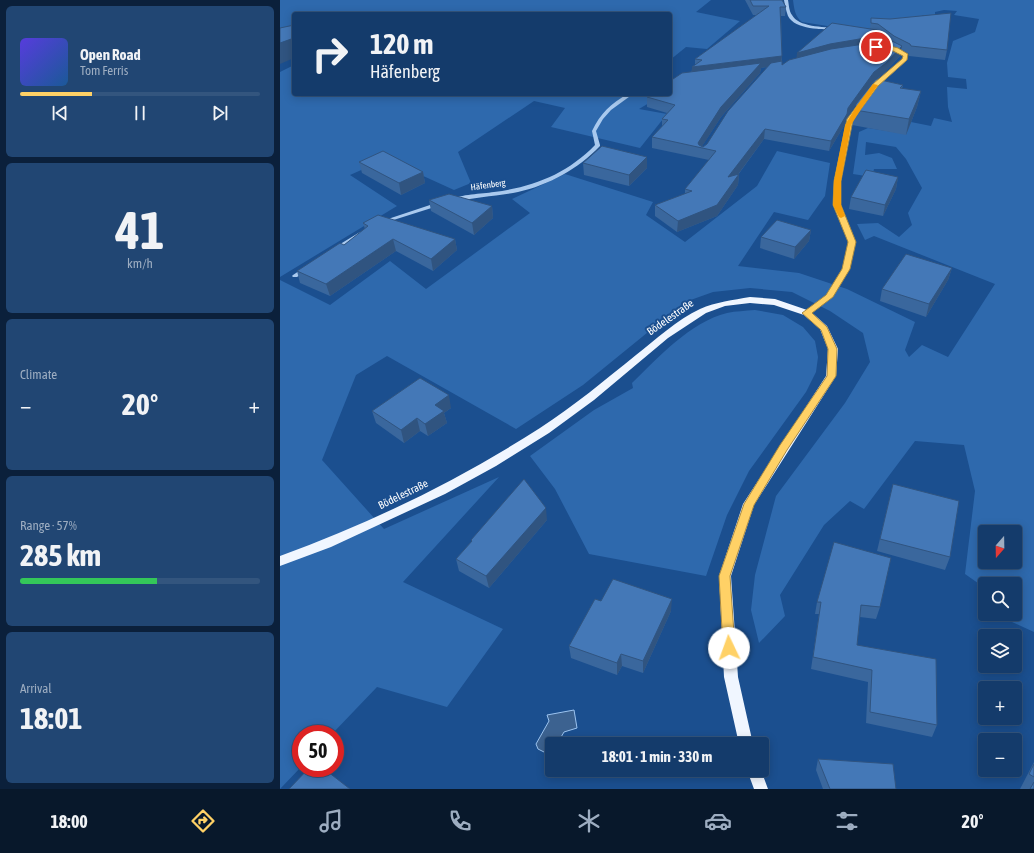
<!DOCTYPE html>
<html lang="en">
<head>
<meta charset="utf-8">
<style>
  body { margin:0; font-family:"Asap Condensed",sans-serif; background:#214673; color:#f1f3f6; height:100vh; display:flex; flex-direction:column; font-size:15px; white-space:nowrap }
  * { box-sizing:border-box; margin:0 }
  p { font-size:13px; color:#9dadc1 }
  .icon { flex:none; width:22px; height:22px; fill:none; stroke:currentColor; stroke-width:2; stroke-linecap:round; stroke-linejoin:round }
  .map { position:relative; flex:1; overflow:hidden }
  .panel { display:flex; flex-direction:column; gap:6px; padding:6px; background:#0b203b; width:280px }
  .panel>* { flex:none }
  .top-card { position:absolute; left:12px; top:12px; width:380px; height:84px; border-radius:4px; box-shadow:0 2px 10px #0003,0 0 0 1px #33557e; background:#143b6b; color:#f1f3f6; overflow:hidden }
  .needle { width:26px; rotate:200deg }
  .tools { position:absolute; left:698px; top:525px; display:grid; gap:8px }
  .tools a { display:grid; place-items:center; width:44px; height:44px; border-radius:4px; background:#143b6b; box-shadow:0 2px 10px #0003,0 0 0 1px #33557e; font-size:20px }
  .speed { position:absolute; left:12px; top:725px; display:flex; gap:8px; font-size:20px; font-weight:700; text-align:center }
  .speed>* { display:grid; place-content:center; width:52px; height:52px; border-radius:50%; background:#143b6b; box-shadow:0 2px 10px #0003,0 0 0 1px #33557e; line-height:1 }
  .speed .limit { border:6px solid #d22; background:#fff; color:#111 }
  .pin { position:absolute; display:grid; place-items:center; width:34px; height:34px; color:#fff; margin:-17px; border:2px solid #fff; border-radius:50%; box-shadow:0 1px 4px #0007 }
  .me { position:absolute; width:44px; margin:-22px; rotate:357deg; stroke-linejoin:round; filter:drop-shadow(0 0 3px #0008) }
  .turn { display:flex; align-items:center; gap:14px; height:84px; padding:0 12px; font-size:18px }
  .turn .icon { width:52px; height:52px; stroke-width:2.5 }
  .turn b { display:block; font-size:28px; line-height:34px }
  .big { font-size:30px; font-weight:700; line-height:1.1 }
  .panel .widget { flex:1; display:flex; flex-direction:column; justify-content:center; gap:6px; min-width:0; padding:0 14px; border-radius:6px; background:#214673 }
  .panel .dial { align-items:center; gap:0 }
  .dial b { font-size:52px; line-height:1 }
  .song { display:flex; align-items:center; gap:12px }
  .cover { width:48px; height:48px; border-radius:6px; background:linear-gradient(135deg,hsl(250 70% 55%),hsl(210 70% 35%)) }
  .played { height:4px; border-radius:2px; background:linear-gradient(90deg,#ffd166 30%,#33557e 30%) }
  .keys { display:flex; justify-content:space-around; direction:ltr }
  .heat { display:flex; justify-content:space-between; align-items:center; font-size:22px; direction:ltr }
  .charge { height:6px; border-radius:3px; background:linear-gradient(90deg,#34c759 57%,#33557e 0) }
  .trip { position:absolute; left:265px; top:737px; width:224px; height:40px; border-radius:4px; background:#143b6b; box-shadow:0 2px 10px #0003,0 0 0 1px #33557e; font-weight:700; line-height:40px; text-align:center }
  .menu { display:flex; height:64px; justify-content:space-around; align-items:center; background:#08182b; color:#9dadc1 }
  .menu .icon { width:28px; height:28px }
  .menu .active { color:#ffd166 }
  .menu b { font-size:18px; color:#f1f3f6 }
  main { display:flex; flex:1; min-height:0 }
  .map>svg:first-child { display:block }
  .green { fill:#2e69ad; fill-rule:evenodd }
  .water { fill:#3c6290; stroke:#9cc4f0 }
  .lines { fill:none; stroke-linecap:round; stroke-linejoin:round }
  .minor { fill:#a9c9ee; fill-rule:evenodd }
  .major { fill:#f0f6ff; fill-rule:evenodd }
  .wall { fill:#3a679d; fill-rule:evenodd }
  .shaded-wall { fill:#305480 }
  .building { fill:#4478b7; stroke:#305480 }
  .route { fill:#ffd166; stroke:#a68842 }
  .slow { fill:#f59e0b }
  .labels { text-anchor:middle; stroke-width:4; stroke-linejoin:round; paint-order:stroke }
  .far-street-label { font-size:9px; fill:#fff; stroke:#1b4f8f }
  .street-label { font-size:11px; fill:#fff; stroke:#1b4f8f }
</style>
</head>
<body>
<main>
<section class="panel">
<div class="widget">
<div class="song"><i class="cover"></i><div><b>Open Road</b><p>Tom Ferris</p></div></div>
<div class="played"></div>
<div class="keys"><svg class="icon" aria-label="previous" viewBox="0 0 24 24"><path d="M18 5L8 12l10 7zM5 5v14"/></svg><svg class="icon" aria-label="pause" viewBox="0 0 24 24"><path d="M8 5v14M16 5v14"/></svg><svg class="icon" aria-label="next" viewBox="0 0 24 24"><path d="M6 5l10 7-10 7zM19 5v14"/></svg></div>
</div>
<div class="widget dial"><b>41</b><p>km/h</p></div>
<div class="widget"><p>Climate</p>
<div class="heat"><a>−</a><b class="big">20°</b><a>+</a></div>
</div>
<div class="widget"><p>Range · 57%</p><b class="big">285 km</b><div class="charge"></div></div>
<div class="widget"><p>Arrival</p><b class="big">18:01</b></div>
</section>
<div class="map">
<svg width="754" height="789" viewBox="0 0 754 789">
  <rect width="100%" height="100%" fill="#1b4f8f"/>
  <path class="green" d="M0 0H431L416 12 460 21 427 49 406 47 390 60V14H14V37L0 38Z
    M513 0H754V632L732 622 731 614H735V584H705V588L685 574 695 491 684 445 635 441 584 509 570 501 544 525 500 595 505 616 479 643 471 610 475 575 496 496 565 403 590 362 583 333 550 311 512 292 470 288 433 292 405 302 303 385 236 429 107 356 76 375 42 460 104 529 219 477 123 582 223 629 167 707 97 687 52 734H21V767L0 789V280L50 305 110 261 146 289 250 213 232 199 285 174 373 202 366 215 405 242 477 186 497 151 550 163 545 196 528 220 494 212 458 266 519 273 567 289 635 322 625 350 629 357 642 345 668 357 715 284 594 236 585 240 577 224 598 223 619 237 632 225 628 213 642 188 626 159 616 147 586 142 585 155 599 153 612 158 617 169H594L592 177 573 174 579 132 588 128 626 134 631 122 651 126 654 118 672 122 668 107 667 87 687 89 686 79 668 77 667 63 673 41 695 32 699 19 674 15 677 11 664 10 655 12V16L643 15 613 33H592L522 22C515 17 514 8 513 0ZM705 532H735V562H705Z
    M14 65V94H384L359 109 387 114 360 148 271 127 285 108 254 101 178 152 191 183 174 190 106 159 70 175 117 206 0 277V72Z
    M475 310 503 315 523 327 535 341 538 357 536 372 526 392 469 471 447 515 426 576 309 554 275 489 250 456 314 410 353 388 352 383C378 358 410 322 447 313 456 311 465 311 475 310Z"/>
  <path class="water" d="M294 710 297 728 284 732 277 744H272V751L270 755 258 749 256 744 269 721 267 715Z"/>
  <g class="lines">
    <path class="minor" d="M504 0H508C509 5 509 11 512 15 518 27 544 27 556 28L558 29 556 30C543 29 515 30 508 16 506 11 505 5 504 0Z
      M612 47H614L627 54V60L597 87H593V85L623 60 624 56 612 49Z
      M348 94H353L331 110 323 119 316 131 320 145V146C298 169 269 185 238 192 217 196 195 197 174 202L171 200C180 194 202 194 214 192 253 187 287 174 315 145L312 131C320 114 331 103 348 94Z
      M578 105 582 106 572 119 570 125 560 181V205L575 242 569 269 551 298 527 315 525 314 524 313 525 312 547 296 563 269 569 242 554 205V181L566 125 568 119Z
      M159 202 162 204 161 205 104 223 102 224 99 222Z
      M80 232 83 234 82 235 57 250H53L52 249Z
      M25 267 28 269 27 270 17 277H13L12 276 13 275Z"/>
    <path class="major" d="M470 297 495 299 530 311 547 326 558 349 556 376 474 505 451 576 458 677 473 744H459L444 677 439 576 463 504 546 376 548 349 540 329 524 315 494 305 470 303 445 306 426 313 388 338 314 400 269 433 216 466 165 494 51 547 0 566V556C91 523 179 480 260 428 294 406 325 380 356 355 375 340 398 319 420 309 436 302 453 300 470 297Z
      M467 770H481L488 789H474Z"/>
  </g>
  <path class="wall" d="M465 0H502L506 7 505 16H501L502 61V65L517 58 590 29 591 18 667 50 665 60 629 56V54L622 50 620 56 604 73 597 79 623 85 622 89 641 91 637 107 626 135 572 125 575 106 567 118 565 124 549 151 484 139 458 175 459 174 458 185 437 216 397 232 375 216V205L405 194V189L429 160 372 148V137L382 127V119L387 113 367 107V97L411 72 415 65V59L477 15H473ZM487 67 427 144 423 147 422 146 441 117 480 73 481 68Z
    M367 157V168L349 186 304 175 303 163Z
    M79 162 143 172 145 183 121 195 82 173Z
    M618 177 616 189 603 216 569 209 571 197Z
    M149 200 212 206 213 218 194 235 151 211Z
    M83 223 175 239 177 250 153 271 116 251 50 296 20 283 17 271 64 245 85 229Z
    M531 230 529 241 514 259 480 248 481 237Z
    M672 268 668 280 646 317 600 301 602 289Z
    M171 408 164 413 167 423 148 436 140 431 124 443 96 423 92 411Z
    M613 484 670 557 665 570 597 551Z
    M267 520 209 588 179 571 176 559 191 542V540Z
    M321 601 391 611 363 673 342 666 337 675 291 658 289 646Z
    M537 602 600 607 596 619 580 617 577 645 657 725 652 737 586 723 588 682 531 669 539 614H535Z
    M538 759 616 789H543L536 770Z
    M754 762V789H740Z"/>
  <path class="shaded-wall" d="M603 35 601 44 516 62 517 53 550 44Z
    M14 38V58L0 64V43Z
    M622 46 620 56 604 73 593 82 567 118 565 124 549 151 551 141 568 108 594 72Z
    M502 56 501 65 481 68 480 73 441 117 421 148 418 147 411 77 412 67Z
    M641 91 637 107 626 135 629 119Z
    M485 129 484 139 448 188V177Z
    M367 157V168L349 186V175Z
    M143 172 145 183 121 195 119 183Z
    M459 174 458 185 437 216 397 232 398 221Z
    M618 177 616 189 603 216 605 205Z
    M212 206 213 218 194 235 192 223Z
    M531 230 529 241 514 259 515 247Z
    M113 239 116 251 50 296 46 284Z
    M175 239 177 250 153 271 151 259Z
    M672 268 668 280 646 317 649 304Z
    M169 395 171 408 164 413 167 423 148 436 145 424 155 405Z
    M137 418 140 431 124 443 121 430Z
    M266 508 267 520 209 588 206 576Z
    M392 599 391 611 363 673V661Z
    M341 654 342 666 337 675V663Z"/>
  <path class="building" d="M470 0H502L506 7H500L502 56 412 67 422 60 415 59 489 6H473Z
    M671 13 667 50 631 46 630 44 614 36 598 24 591 23V18L610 19Z
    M552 23 597 30 603 35 550 44 517 53Z
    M14 25V38L0 43V28Z
    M608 39 622 46 606 63 594 72 568 108 567 114 551 141 485 129 448 177 459 174 437 205 398 221 375 205 412 191 405 189 436 151 372 137 388 120 382 119 395 105 367 97 371 94H390V81L402 73 481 63 441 107 418 143 419 145 423 147 427 144 448 111 491 63 502 61V65L509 60 551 49 584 44 598 40Z
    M596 79 623 85 620 88 641 91 629 119 575 110 576 104Z
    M322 146 367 157 349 175 303 163Z
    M103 151 143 172 119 183 79 162Z
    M586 170 618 177 605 205 571 197Z
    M169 194 212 206 192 223 149 200Z
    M98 215 175 239 151 259 113 239 46 284 17 271 60 243 64 245 88 226 83 223Z
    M497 220 531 230 515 247 481 237Z
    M626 254 672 268 649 304 602 289Z
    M140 378 169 395 155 405 164 411 145 424 137 418 121 430 92 411Z
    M244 479 266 508 206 576 176 559 192 541 191 540Z
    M613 484 679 501 670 557 600 539Z
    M554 542 611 558 600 607 581 605 577 645 656 659 657 725 590 712 592 670 533 657 541 602H537Z
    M333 579 392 599 363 661 341 654 337 663 289 646 315 599 321 601Z
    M538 759 613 764 616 789H550Z
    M754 764V777L749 774Z
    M29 768H43L70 789H9Z
    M754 782V789H750Z"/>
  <path class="route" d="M607 45 618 48 628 54 627 60 598 86 573 120 561 181V205L576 242 570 269 553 297 532 313 547 327 557 349 556 376 507 450 474 505 450 576 455 648 453 652 449 653 445 652 443 648 439 576 464 504 500 445 547 376 548 349 541 330 522 313 546 295 562 269 568 242 553 205 554 181 567 119 594 83 622 59 623 56 607 48H596L593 47 596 45Z"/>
  <path class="slow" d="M593 84 598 85 581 109 571 125 561 181V205L565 216 561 218 559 217 553 205 554 181 565 125 576 107Z"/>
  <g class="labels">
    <g class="far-street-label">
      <text transform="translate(208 185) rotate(-8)" y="3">Häfenberg</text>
    </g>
    <g class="street-label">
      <text transform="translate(390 317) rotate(-35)" y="4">Bödelestraße</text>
      <text transform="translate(123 494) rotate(-26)" y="4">Bödelestraße</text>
    </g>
  </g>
</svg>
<div class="tools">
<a><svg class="needle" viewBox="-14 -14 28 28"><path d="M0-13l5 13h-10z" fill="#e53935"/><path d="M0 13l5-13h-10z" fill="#9dadc1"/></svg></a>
<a><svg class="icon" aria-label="search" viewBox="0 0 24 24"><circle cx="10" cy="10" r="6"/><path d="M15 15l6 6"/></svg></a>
<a><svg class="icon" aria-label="layers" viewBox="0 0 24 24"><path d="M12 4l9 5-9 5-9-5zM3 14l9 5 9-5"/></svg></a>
<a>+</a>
<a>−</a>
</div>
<div class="speed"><div class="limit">50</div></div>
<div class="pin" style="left:596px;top:47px;background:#d93025"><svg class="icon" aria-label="arrive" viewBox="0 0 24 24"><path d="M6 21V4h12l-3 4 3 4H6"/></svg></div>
<svg class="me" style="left:449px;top:648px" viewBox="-20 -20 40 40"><circle r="19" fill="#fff"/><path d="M0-13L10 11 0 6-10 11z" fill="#ffd166"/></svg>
<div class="trip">18:01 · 1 min · 330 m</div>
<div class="top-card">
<div class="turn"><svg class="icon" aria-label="right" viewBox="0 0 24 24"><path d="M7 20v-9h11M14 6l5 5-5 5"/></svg><div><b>120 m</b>Häfenberg</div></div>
</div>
</div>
</main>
<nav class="menu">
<b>18:00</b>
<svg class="icon active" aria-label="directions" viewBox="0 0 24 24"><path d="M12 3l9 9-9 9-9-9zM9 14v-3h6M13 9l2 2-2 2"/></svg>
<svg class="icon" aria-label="music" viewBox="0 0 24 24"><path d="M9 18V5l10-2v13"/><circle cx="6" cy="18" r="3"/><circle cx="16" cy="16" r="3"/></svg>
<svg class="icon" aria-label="phone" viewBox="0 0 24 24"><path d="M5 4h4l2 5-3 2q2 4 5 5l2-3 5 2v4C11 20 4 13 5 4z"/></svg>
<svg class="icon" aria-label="climate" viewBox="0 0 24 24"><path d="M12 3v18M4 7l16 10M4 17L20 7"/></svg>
<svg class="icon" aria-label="car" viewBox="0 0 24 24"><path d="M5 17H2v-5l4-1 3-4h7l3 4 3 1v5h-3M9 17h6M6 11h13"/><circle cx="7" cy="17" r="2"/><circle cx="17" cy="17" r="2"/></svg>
<svg class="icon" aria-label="filters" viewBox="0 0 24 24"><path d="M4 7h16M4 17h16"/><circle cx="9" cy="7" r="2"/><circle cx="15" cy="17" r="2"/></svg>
<b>20°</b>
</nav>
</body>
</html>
